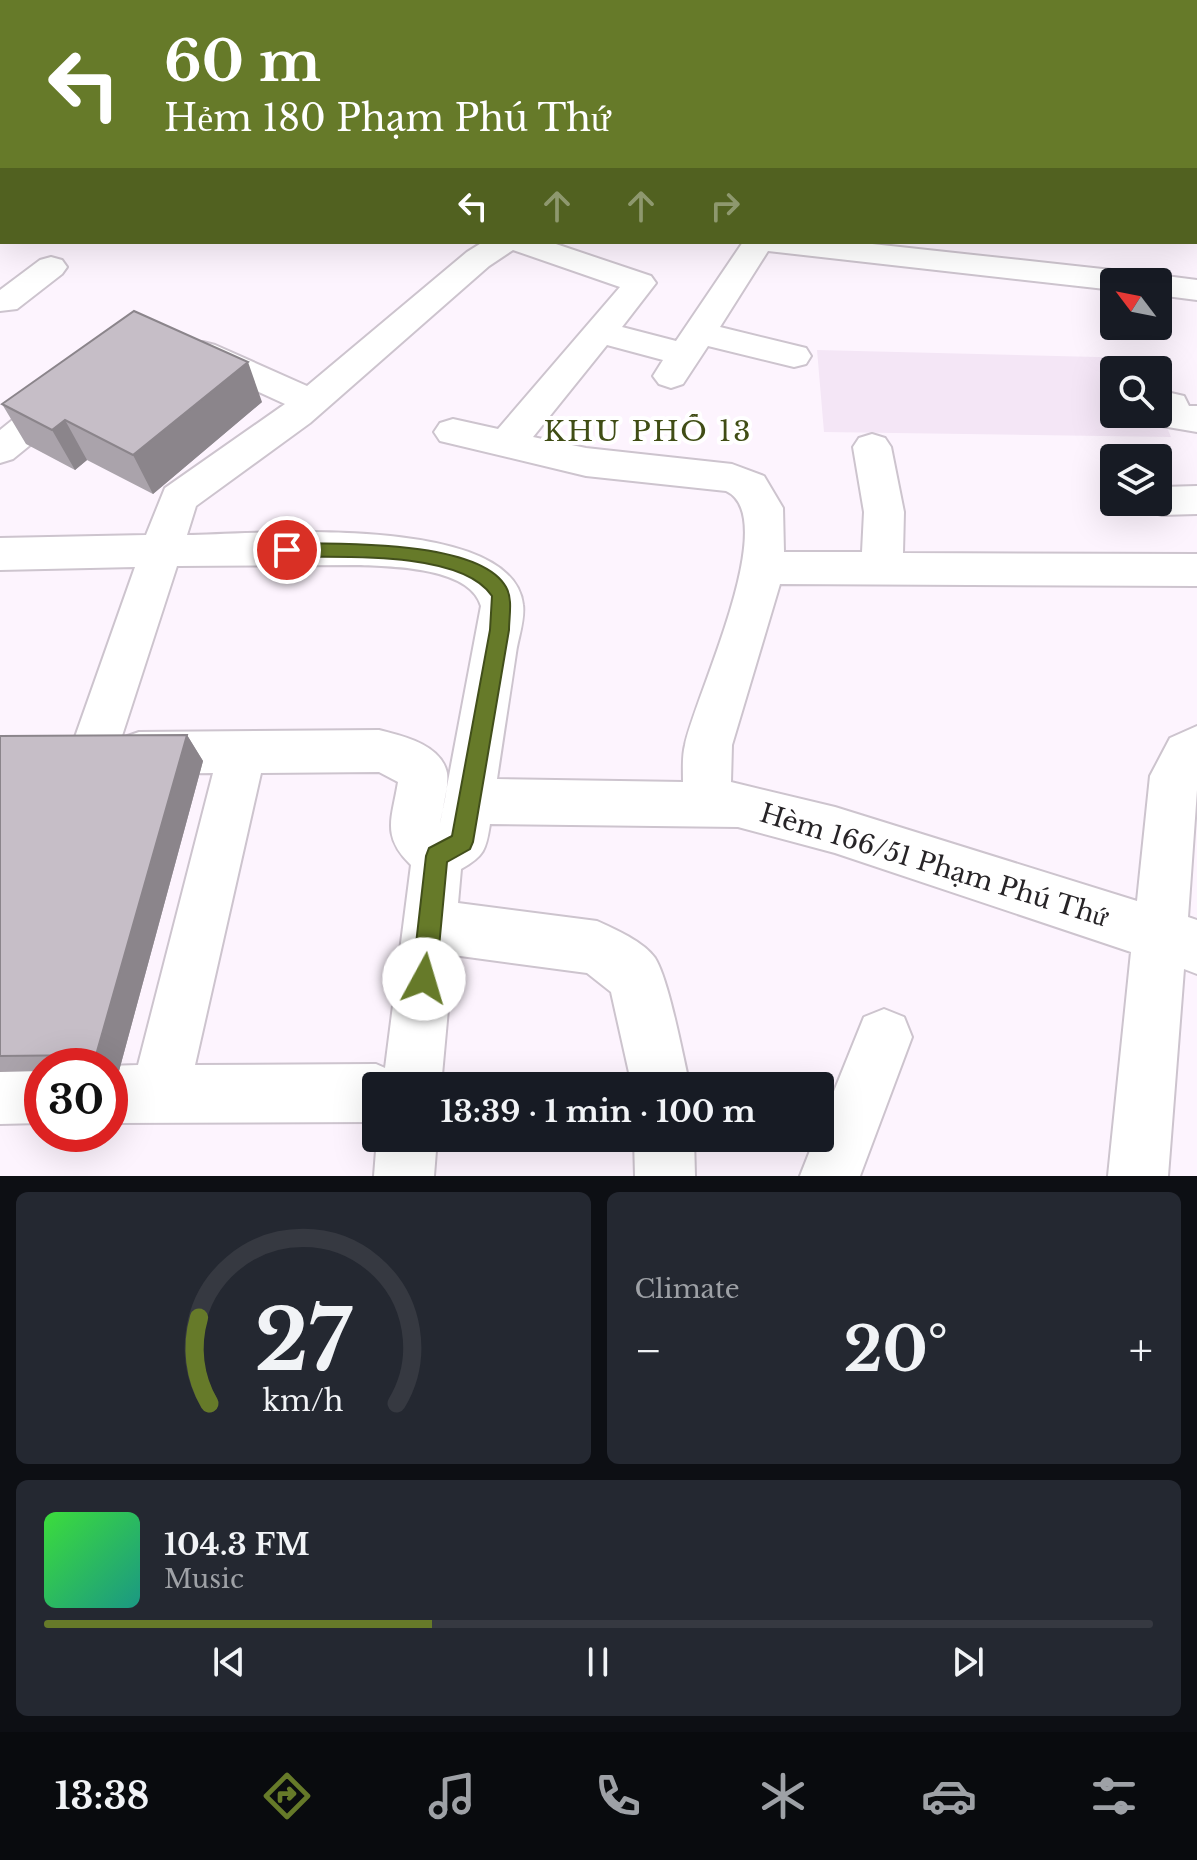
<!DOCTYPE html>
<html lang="en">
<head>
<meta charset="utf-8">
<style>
  body { margin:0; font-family:"Libre Baskerville",serif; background:#242831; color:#f1f3f6; height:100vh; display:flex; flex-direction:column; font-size:30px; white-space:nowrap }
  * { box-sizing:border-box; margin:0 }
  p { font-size:26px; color:#9ea1a6 }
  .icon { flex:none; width:44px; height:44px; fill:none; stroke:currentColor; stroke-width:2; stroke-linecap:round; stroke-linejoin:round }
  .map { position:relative; height:1176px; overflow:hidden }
  .sheet { display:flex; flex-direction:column; gap:16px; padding:16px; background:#0d0f14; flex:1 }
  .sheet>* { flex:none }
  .banner { position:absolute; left:0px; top:0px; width:1198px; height:244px; box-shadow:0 8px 32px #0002; background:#667a29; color:#fff; overflow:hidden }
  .needle { width:52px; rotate:302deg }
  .controls { position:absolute; left:1100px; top:268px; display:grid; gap:16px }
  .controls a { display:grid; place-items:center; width:72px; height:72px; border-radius:8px; background:#171b24; box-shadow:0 8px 32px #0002; font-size:40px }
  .speed { position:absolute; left:24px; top:1048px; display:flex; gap:16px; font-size:40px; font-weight:700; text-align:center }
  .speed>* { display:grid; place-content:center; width:104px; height:104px; border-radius:50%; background:#171b24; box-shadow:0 8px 32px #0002; line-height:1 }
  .speed .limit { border:12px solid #d22; background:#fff; color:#111 }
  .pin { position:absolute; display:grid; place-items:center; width:68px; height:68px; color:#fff; margin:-34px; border:4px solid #fff; border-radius:50%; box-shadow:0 2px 8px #0007 }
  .me { position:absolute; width:88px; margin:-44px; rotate:6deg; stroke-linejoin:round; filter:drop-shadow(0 0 6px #0008) }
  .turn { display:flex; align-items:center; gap:28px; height:168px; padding:0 32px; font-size:36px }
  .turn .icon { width:104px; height:104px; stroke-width:2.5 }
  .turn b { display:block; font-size:56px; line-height:68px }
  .lanes { display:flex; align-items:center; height:76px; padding:0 32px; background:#0003; justify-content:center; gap:40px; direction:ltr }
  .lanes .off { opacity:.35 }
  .big { font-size:60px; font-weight:800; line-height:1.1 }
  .sheet .widget { flex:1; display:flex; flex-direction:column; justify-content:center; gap:12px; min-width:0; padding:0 28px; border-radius:12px; background:#242831 }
  .sheet .dial { align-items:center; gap:0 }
  .dial svg { height:208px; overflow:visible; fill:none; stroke:#363941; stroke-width:7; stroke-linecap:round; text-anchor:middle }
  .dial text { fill:#f1f3f6; stroke:none }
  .song { display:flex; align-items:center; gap:24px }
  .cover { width:96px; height:96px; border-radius:12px; background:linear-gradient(135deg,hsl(120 70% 55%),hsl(170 70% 35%)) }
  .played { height:8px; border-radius:4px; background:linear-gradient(90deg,#667a29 35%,#363941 35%) }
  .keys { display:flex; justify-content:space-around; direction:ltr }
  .heat { display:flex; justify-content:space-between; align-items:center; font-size:44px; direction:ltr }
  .sheet .tiles { flex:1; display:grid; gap:16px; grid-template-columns:1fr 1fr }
  .widget:last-child { grid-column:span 2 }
  .trip { position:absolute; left:362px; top:1072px; width:472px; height:80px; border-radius:8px; background:#171b24; box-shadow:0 8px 32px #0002; font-weight:800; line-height:80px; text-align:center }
  .menu { display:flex; height:128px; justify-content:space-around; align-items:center; background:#090b0e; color:#9ea1a6 }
  .menu .icon { width:56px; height:56px }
  .menu .current { color:#667a29 }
  .menu b { font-size:36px; color:#f1f3f6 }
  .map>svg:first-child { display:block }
  .built { fill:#f4e6f6 }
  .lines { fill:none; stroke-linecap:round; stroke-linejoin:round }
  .minor-casing { stroke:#cdc4ce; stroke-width:4 }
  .major-casing { stroke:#885a8e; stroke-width:4 }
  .minor { fill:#fff; fill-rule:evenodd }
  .major { fill:#d7addd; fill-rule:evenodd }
  .wall { fill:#aaa3ab }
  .shaded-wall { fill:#8b858b }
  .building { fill:#c6bec7; stroke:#8b858b; stroke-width:2 }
  .route { fill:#667a29; stroke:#424f1b; stroke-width:2 }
  .labels { text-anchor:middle; stroke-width:8; stroke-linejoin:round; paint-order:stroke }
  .street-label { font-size:26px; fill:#272427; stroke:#fff }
  .neighbourhood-label { font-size:28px; letter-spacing:2px; fill:#404d15; stroke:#fff }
</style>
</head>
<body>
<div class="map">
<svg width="1197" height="1176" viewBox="0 0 1197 1176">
  <rect width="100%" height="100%" fill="#fdf4fe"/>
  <path class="built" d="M817 350 1138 358 1143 370H1114V414H1158V406L1171 437 824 432Z"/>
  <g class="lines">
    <g class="minor-casing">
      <path id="minor" d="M55 0H81L53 2Z
        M136 0H161L134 2Z
        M208 0H233L206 2Z
        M435 0H459L433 2Z
        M638 0H662V2H638Z
        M690 0H714L689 2Z
        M778 0H802V2H778Z
        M854 0H878V2H854Z
        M915 0H939V2H915Z
        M1196 56H1197V72H1196Z
        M2 84V100L0 101V85Z
        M0 193H2V211H0Z
        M483 242H550L651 276 656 283 622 327 676 341 743 242H854L1130 272 1141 275 1145 280 1158 275 1197 280V300L1158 295V282H1114V290L768 251 720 327 806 348 811 356 806 364 794 367 708 346 683 384 671 388 659 384 653 376 663 360 607 345 533 437 586 448 732 464 764 476 783 508 784 552H862L864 512 853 447 859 438 872 434 885 438 891 447 904 512 903 553 1197 554V586L780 584 732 745 731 782 835 807 1137 901 1150 776 1170 738 1197 726V790L1188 917 1197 920V974L1184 969 1168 1176H1108L1131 952 835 853 738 827 490 824C486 850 484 856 461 869L458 903 597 921C615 929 644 942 655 958 669 980 683 1057 690 1086H632L611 992 587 973 453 955 441 1086H376V1122L110 1123V1066H107L138 1065 213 773 139 774 122 768 116 755 110 769 93 775 76 769 69 754 135 567 0 570V538L146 535 165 488 285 404 191 361 186 353 191 345 203 342 215 345 307 386 467 252ZM513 250 620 287 498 429 453 419 440 423 434 432 440 441 586 476 726 491C783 517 694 698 685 745 682 756 683 770 683 782L497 779C503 737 510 695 516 653 518 638 525 620 523 605 513 512 253 534 187 535L196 506 310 423 489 266ZM354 565C387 566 470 566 481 606L440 824C442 810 449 788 447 773 441 744 402 736 379 730L139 732 122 738 120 742 177 566ZM379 772 398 782C392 819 381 836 411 865L385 1068 376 1064 195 1065 261 773Z
        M51 257 62 260 67 267 62 274 17 309 0 311V290L40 260Z
        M64 386 77 389 82 398 77 407 13 459 0 463V430L51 389Z
        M1171 393 1184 396 1189 406H1197V432L1162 426 1156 414 1158 397Z
        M1197 486V514L1162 515 1148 511 1143 502H1158V488L1162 487Z
        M884 1009 904 1017 912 1037 860 1176H800L815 1138H820V1126L864 1017Z
        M42 1065 45 1066H42V1123L0 1124V1066Z
        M377 1138H437L434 1176H374Z
        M634 1138H694L695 1176H635Z"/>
    </g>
    <g class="major-casing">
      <path id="major" d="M1087 0H1111L1112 2H1088Z
        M1196 150H1197V170H1196Z"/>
    </g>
    <use href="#minor" class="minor"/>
    <use href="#major" class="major"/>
  </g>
  <path class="wall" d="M1001 0H1077L1076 2Z
    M262 402 153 494 87 460 75 470 26 444 2 404Z
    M187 735 203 761 119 1071H110V1066H42V1071L0 1072V736Z"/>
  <path class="shaded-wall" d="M248 362 262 402 153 494 133 455Z
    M65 420 87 460 75 470 52 430Z
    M187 735 203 761 119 1071 96 1055Z"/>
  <path class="building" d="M134 311 248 362 133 455 65 420 52 430 2 404Z
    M187 735 96 1055 0 1056V736Z"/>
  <path class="route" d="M287 543C336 544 479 539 506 587 513 599 509 617 509 630L473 842 470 849 447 862 436 979 432 988 424 991 416 988 412 979 426 856 429 848 452 836 490 630 492 596C462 550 337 557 287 557L278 550Z"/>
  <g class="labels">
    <g class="street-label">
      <text transform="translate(934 865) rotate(17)" y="9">Hèm 166/51 Phạm Phú Thứ</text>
    </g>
    <g class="neighbourhood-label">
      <text x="648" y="441">KHU PHỐ 13</text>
    </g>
  </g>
</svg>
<div class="controls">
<a><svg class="needle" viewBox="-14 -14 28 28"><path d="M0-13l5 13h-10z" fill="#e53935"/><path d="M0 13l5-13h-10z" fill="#9ea1a6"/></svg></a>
<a><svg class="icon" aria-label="search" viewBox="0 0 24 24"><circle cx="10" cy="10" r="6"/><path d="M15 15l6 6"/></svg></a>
<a><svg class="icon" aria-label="layers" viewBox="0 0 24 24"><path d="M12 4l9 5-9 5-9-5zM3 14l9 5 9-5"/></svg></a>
</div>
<div class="speed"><div class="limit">30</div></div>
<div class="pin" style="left:287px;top:550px;background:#d93025"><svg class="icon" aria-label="arrive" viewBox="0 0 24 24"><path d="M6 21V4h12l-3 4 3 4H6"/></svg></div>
<svg class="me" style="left:424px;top:979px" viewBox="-20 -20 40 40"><circle r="19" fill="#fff"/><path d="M0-13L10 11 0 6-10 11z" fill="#667a29"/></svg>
<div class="trip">13:39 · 1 min · 100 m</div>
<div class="banner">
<div class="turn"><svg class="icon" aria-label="left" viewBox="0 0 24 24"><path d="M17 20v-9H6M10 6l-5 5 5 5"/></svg><div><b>60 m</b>Hẻm 180 Phạm Phú Thứ</div></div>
<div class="lanes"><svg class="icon" aria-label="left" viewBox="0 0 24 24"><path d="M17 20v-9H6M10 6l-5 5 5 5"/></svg><svg class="icon off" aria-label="ahead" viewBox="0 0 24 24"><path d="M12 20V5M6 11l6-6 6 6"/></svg><svg class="icon off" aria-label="ahead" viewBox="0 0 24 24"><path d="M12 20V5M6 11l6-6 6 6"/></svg><svg class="icon off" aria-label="right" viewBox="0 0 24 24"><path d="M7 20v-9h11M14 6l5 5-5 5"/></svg></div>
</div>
</div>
<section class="sheet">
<div class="tiles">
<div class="widget dial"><svg viewBox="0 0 100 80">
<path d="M14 69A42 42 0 1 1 86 69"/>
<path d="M14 69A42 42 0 0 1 10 36" stroke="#667a29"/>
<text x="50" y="56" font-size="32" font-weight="700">27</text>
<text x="50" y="72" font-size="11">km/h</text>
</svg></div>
<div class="widget"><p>Climate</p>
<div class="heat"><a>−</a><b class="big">20°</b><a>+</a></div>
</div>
<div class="widget">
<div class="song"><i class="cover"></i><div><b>104.3 FM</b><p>Music</p></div></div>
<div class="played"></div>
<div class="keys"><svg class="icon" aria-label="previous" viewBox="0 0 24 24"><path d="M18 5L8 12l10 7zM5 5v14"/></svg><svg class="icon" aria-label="pause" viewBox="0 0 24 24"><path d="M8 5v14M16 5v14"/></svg><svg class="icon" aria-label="next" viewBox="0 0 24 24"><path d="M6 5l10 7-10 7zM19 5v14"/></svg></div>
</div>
</div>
</section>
<nav class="menu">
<b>13:38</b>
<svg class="icon current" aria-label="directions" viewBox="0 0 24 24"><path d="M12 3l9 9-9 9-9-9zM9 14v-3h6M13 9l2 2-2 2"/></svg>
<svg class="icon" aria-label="music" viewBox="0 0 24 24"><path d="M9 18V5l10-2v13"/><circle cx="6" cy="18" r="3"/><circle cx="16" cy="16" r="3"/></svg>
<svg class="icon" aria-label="phone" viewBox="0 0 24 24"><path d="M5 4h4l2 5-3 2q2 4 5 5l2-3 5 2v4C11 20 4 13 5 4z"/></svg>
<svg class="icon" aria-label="climate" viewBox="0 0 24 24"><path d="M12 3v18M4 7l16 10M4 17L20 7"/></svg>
<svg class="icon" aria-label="car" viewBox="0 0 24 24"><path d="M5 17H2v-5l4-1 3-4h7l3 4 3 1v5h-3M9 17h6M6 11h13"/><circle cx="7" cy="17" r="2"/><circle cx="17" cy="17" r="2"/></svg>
<svg class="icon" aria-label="filters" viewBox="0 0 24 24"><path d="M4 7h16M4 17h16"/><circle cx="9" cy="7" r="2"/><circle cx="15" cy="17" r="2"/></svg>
</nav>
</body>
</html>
